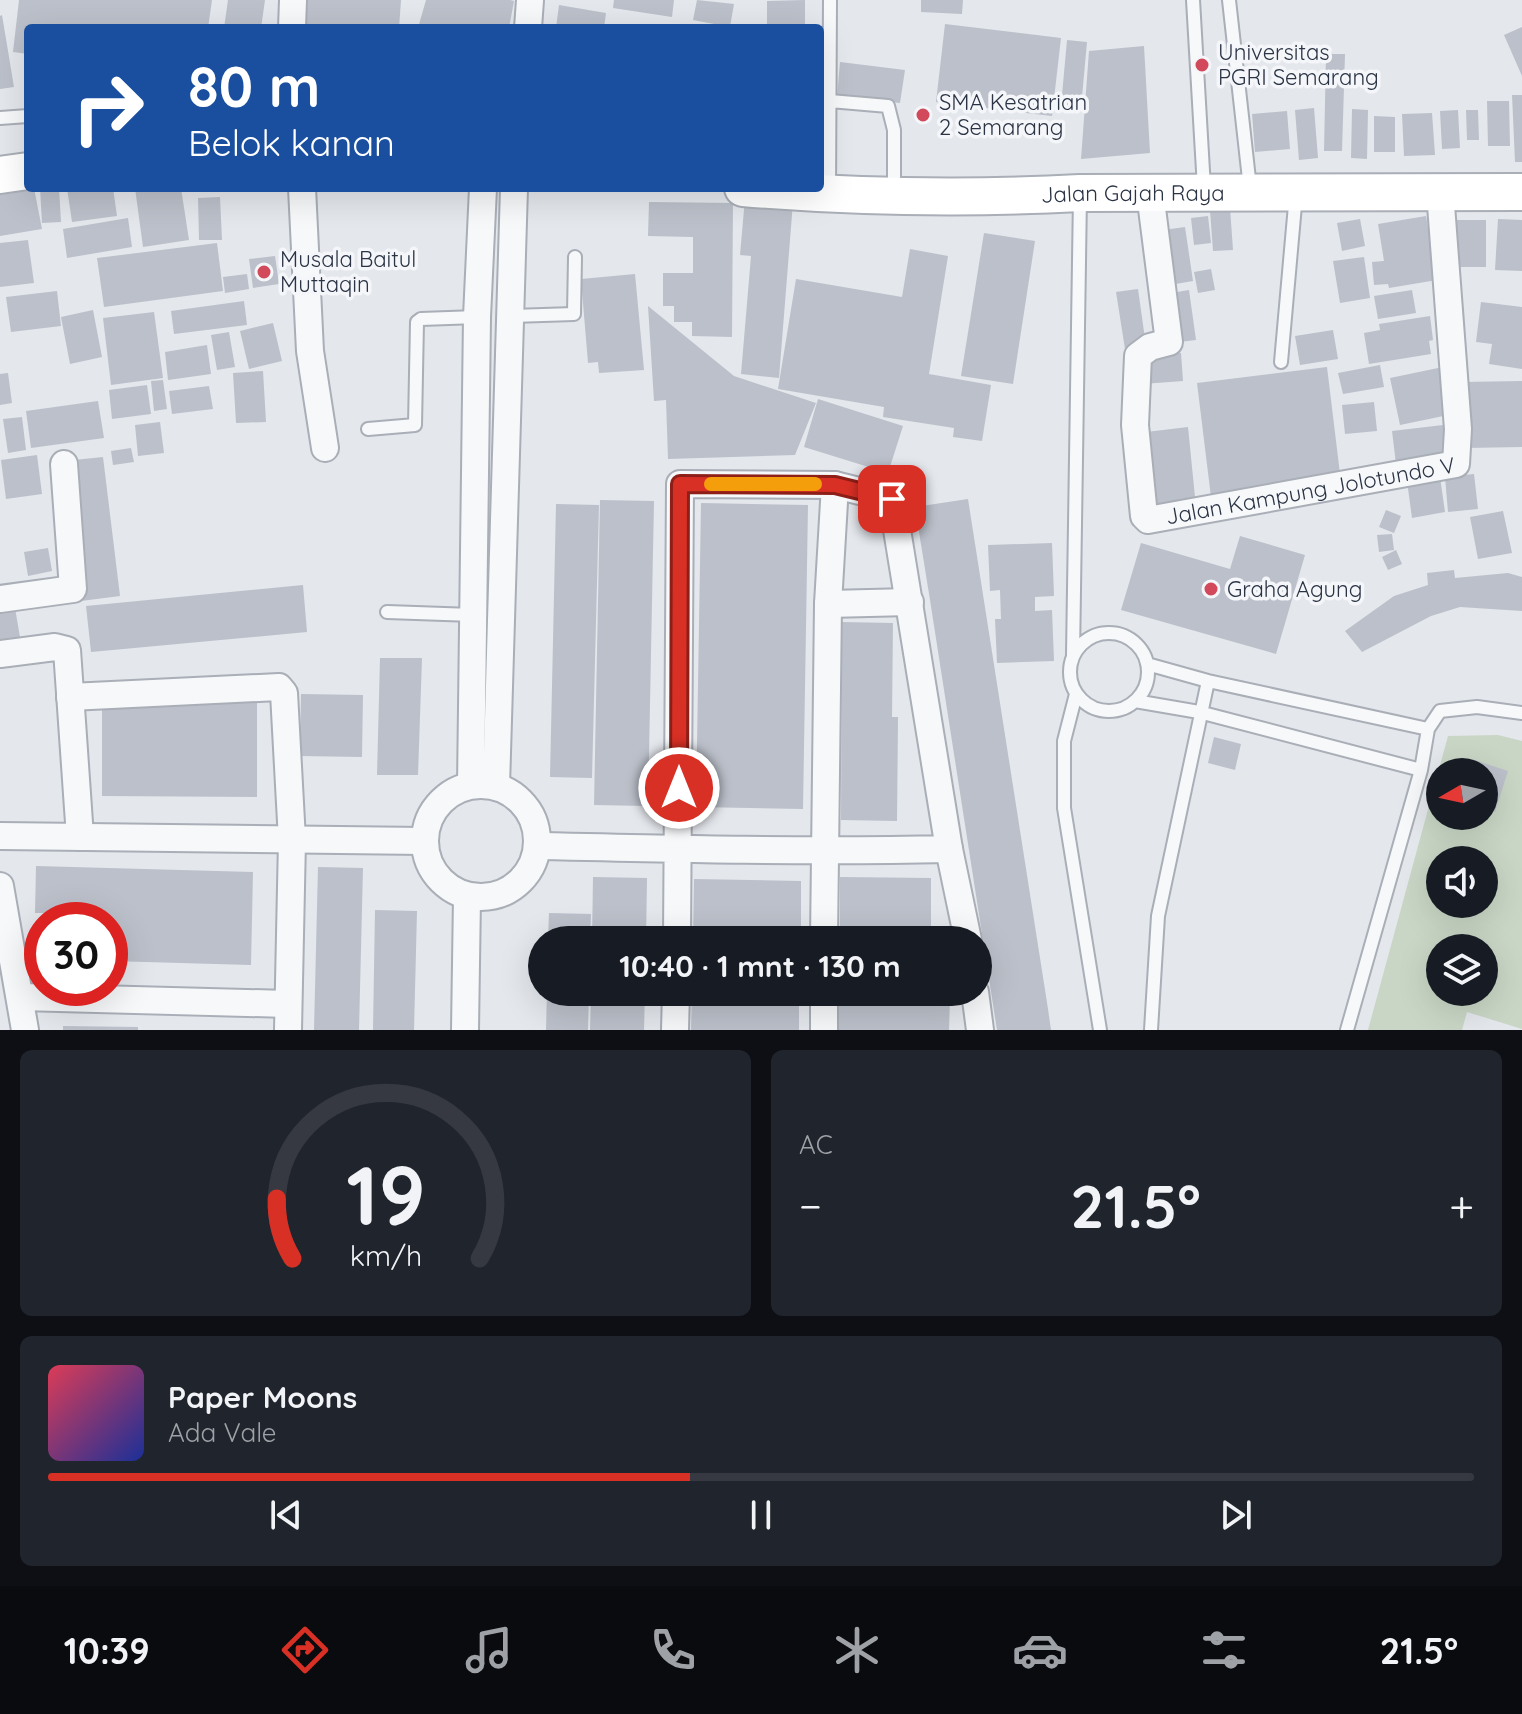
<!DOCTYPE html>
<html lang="id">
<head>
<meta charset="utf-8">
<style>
  body { margin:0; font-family:Quicksand,sans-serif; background:#20242c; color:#f1f3f6; height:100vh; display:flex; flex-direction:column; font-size:30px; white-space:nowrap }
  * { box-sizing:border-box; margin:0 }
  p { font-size:26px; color:#9ea1a6 }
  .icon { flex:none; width:44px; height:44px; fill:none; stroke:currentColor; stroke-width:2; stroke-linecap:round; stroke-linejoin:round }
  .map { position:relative; height:1030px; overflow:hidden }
  .details { display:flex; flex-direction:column; gap:20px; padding:20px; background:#0d0f14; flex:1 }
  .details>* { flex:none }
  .hud { position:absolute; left:24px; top:24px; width:800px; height:168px; border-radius:8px; box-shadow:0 8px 32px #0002; background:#1a4fa0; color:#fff; overflow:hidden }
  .needle { width:52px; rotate:261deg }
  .fabs { position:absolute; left:1426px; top:758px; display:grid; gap:16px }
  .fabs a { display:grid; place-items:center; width:72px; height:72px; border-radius:50%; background:#171b24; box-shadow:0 8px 32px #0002; font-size:40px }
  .speed { position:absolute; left:24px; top:902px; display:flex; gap:16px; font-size:40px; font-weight:700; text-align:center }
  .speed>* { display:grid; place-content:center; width:104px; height:104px; border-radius:50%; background:#171b24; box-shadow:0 8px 32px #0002; line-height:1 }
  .speed .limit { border:12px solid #d22; background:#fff; color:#111 }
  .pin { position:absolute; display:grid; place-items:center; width:68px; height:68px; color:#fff; margin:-34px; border-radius:16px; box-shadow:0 4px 12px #0006 }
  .me { position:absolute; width:88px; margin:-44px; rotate:0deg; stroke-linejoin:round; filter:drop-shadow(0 0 6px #0008) }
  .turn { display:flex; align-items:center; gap:28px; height:168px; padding:0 32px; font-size:36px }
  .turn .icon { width:104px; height:104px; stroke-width:2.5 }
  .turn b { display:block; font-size:56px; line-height:68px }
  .big { font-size:60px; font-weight:700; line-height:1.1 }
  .details .card { flex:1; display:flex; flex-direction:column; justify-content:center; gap:12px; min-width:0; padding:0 28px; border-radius:12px; background:#20242c }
  .details .dial { align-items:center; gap:0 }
  .dial svg { height:208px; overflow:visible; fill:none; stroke:#363941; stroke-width:7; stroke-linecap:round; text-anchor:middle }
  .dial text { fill:#f1f3f6; stroke:none }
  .song { display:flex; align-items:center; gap:24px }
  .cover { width:96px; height:96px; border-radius:12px; background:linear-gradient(135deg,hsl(350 70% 55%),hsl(230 70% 35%)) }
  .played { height:8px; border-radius:4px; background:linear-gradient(90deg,#d93025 45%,#363941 45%) }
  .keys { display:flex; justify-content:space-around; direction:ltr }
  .heat { display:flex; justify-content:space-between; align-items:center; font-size:44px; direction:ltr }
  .details .tiles { flex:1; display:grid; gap:20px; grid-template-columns:1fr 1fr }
  .card:last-child { grid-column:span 2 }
  .trip { position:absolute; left:528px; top:926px; width:464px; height:80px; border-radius:40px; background:#171b24; box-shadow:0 8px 32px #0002; font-weight:700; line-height:80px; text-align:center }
  .tabs { display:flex; height:128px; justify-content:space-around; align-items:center; background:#090b0e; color:#9ea1a6 }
  .tabs .icon { width:56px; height:56px }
  .tabs .current { color:#d93025 }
  .tabs b { font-size:36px; color:#f1f3f6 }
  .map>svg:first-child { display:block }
  .green { fill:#c9d6c5; fill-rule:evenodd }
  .building { fill:#bbc0ca }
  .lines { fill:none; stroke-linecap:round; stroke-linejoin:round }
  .lane-casing { stroke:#a9aeb7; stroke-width:16 }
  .street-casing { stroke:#a9aeb7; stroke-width:30 }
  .secondary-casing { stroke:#a9aeb7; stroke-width:40 }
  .lane { stroke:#f7f8fa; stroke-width:12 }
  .street { stroke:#f7f8fa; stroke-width:26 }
  .secondary { stroke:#fff; stroke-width:36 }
  .route-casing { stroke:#8d1f18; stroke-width:20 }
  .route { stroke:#d93025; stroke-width:14 }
  .slow { stroke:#f59e0b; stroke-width:14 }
  .poi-dot { fill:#d1495b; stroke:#f4f6f9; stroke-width:3 }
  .labels { text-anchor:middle; stroke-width:7; stroke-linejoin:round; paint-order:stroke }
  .poi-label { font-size:22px; fill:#2b3445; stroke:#f4f6f9; text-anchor:start }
  .street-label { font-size:22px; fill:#2b3445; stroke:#f4f6f9 }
</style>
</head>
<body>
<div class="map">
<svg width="1522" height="1030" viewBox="0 0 1522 1030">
  <rect width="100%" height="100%" fill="#e4e7ec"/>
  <path class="green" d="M1498 735 1522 741V1029L1467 1012 1462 1030H1368L1448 736ZM1440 772H1484V816H1440ZM1440 860H1484V904H1440ZM1440 948H1484V992H1440Z"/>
  <path class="building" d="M19 0H212L208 28H28V54L13 52Z
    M228 0H265L261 28H224Z
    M298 0H401L399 28H296Z
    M426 0H510L514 1 509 28H418Z
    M614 0H674L672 17 613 8Z
    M697 0 734 4 730 27 693 20Z
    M805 0V28H767V1Z
    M921 0H963L962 14 921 12Z
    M559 5 606 13 604 28H556Z
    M2 15 14 87 0 89V16Z
    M945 24 1061 38 1052 116 936 102Z
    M1522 27V76L1504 35Z
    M1067 40 1087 42 1081 108 1061 106Z
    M1144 46 1150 153 1081 159 1089 51Z
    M1326 54H1345L1342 151H1324Z
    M840 62 905 70 900 103 837 97Z
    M1512 95H1522V162H1515Z
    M1487 101H1509L1510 146H1488Z
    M1314 108 1318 158 1299 160 1295 110Z
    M1352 109 1368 110 1367 159 1351 158Z
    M1458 110 1460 148 1442 149 1440 111Z
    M1466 110H1478L1479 140H1467Z
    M1287 111 1290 149 1255 152 1252 114Z
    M1432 113 1435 155 1404 156 1402 114Z
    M1374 116 1395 117V152H1374Z
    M34 188 42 229 0 236V189Z
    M40 188H59L61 222 42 223Z
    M67 188H113L117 216 72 222Z
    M135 188H181L189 240 143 247Z
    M220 197 222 240H199L198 198Z
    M745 198 793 202 779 378 741 374 751 256 740 255Z
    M649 202 733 203 732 337 692 336V322H674V306H663V273H693V237L648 236Z
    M1230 208 1233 250 1213 251 1210 210Z
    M1208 216 1211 243 1194 245 1191 218Z
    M1426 216 1437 280 1389 288 1388 284 1374 285 1372 262 1384 261 1378 224Z
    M128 218 132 247 67 258 63 229Z
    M1360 219 1365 246 1342 251 1337 223Z
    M1498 219 1522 220V271L1495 270Z
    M1455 220H1486V267H1455Z
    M1185 227 1193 281 1164 286 1156 231Z
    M984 233 1035 241 1013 384 961 376Z
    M28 240 34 283 0 287V243Z
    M217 243 223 291 104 307 97 258Z
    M910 249 948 256 929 374 991 385 982 441 953 437 954 428 883 417 884 407 778 389 796 279 902 297Z
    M275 256 279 284 253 288 249 259Z
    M1364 257 1370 298 1340 303 1333 261Z
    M1211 269 1215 290 1198 293 1194 272Z
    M247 274 249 289 225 293 223 277Z
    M635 274 644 370 599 373 598 362 588 363 581 279Z
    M1138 289 1146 346 1125 349 1116 292Z
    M1189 290 1196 340 1171 343 1165 294Z
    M1412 290 1416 313 1378 319 1374 296Z
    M57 291 61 326 11 332 6 297Z
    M244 301 247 325 174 334 171 311Z
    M1481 302 1522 307V369L1489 364 1492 344 1476 342Z
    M648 306 734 376 816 403 795 455 668 459 666 400 654 401Z
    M93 310 102 357 70 364 61 317Z
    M154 312 163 378 111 385 103 318Z
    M1430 316 1433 340 1429 341 1431 354 1369 364 1364 333 1380 330 1379 324Z
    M273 323 282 361 249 369 240 331Z
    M1333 330 1338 359 1300 365 1295 336Z
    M229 332 235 367 217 370 211 335Z
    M207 345 211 374 168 380 165 352Z
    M1181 353 1183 381 1143 384 1142 355Z
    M1380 365 1384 387 1343 394 1338 373Z
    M1327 367 1341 482 1211 497 1197 383Z
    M1443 367 1453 414 1400 425 1390 378Z
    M263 371 266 422 236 423 233 373Z
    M8 373 12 403 0 405V374Z
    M163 380 167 409 154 411 151 381Z
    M1522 381V447L1465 448 1463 382Z
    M147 385 151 414 112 419 109 390Z
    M209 386 213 409 172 414 169 391Z
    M818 399 903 426 888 473 804 447Z
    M98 401 104 438 31 448 26 411Z
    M1374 402 1377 431 1345 434 1342 405Z
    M22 417 26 450 8 453 3 419Z
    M160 422 164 453 138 456 135 425Z
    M1443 425 1447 458 1396 464 1392 431Z
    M1188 427 1196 507 1146 512 1138 433Z
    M131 448 134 462 113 465 111 451Z
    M37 455 42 494 6 499 1 460Z
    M103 457 120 596 81 601 64 461Z
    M1474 474 1478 509 1448 512 1445 477Z
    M1440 477 1445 512 1412 518 1407 481Z
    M968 499 1048 1009 1051 1030H997L930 600 915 507Z
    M600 500 654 501 648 806 594 805Z
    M701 503 808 505 803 809 696 807Z
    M556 504 599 505 592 778 550 777Z
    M1386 510 1401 516 1394 533 1379 527Z
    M1503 511 1512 553 1478 559 1470 517Z
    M1392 534 1394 550 1379 552 1377 535Z
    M1240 536 1305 555 1276 654 1121 610 1141 543 1230 569Z
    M1052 543 1054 596 1035 597V611L1052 610 1054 661 997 663 995 619H1001L1000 590 990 591 988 545Z
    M48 548 52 571 28 576 24 552Z
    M1396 550 1402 564 1388 570 1382 557Z
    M1454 570 1455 578 1508 573 1522 577V611L1460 607 1431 616 1362 652 1345 631 1394 596 1428 585 1427 573Z
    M303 585 307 632 91 652 86 606Z
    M15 608 21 643 0 646V611Z
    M842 622 893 623 892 717H898L897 821 841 820Z
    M380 658H422L418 775H377Z
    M301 694 363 695 362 757 300 756Z
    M102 702 257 703V797L102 796Z
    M1214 737 1241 744 1235 770 1208 763Z
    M1472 759 1508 771 1495 812 1484 808V772H1468Z
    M36 866 253 872 251 965 110 961V920H65V913H35Z
    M318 867 363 868 359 1030H314Z
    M593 877 647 878 646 940H592Z
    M840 877 931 878V929L937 930V940H840Z
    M694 879 801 881V940H693Z
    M375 910 417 911 414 1030H373Z
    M549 913 591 914 590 940H548Z
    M547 992H589L588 1030H546Z
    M591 992H645L644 1030H590Z
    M692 992H799V1030H691Z
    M839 992H943V998H950L949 1030H839Z
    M63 1026 138 1027V1030H63Z"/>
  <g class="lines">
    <g class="lane-casing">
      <path id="lane" d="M1193 0 1204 188
        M1229 0 1250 188
        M830 101 888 106 894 130V192
        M0 118 28 116
        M829 190 830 0
        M512 316 574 314 575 257
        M1281 362 1296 194
        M368 429 415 425 417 322 421 319 477 317
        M387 612 473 615
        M1070 672a39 39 0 1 1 78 0a39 39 0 1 1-78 0Z
        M1073 655 1080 196
        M1147 664 1208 681 1428 729
        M1076 694 1064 741V808L1100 1030
        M1135 701 1199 712 1421 770
        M1151 1030 1158 916 1208 681
        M1347 1030 1421 770 1428 729 1440 711 1477 707 1522 713"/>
    </g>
    <g class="street-casing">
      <g id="street">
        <path d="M292 28 293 0"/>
        <path d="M528 28 530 0"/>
        <path d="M302 188 310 351 325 448"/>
        <path id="s1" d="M1150 193 1169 342 1150 347 1138 356 1135 425 1144 516 1148 520 1456 464 1458 429 1440 192"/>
        <path d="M0 599 73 589 64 464"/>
        <path d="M828 604 910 602"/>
        <path d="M0 654 55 647 67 650 80 837"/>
        <path d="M70 697 279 687 284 693 292 840 288 1030"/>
        <circle cx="481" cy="841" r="56"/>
        <path d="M471 785 477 317 483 188"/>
        <path d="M496 786 514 188"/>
        <path d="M0 836 424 841"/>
        <path d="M538 846C675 849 812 852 949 849L892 499 835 485 680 484 677 940"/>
        <path d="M949 849 968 940"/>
        <path d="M0 886 25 1030"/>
        <path d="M824 940 828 604 835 485"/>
        <path d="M824 992V1030"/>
        <path d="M975 992 980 1030"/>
        <path d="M21 997 288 1004"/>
        <path d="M465 1030 467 897"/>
        <path d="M675 1030 676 992"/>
      </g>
    </g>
    <g class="secondary-casing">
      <g id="secondary">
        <path d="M0 175 28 171"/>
        <path id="s2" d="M743 188C855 197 968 199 1080 193L1522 192"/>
      </g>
    </g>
    <use href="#lane" class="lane"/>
    <use href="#street" class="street"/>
    <use href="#secondary" class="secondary"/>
  </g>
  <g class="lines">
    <g class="route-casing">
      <path id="route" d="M679 788 680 484 835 485 892 499"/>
    </g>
    <use href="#route" class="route"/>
    <path class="slow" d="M711 484H815"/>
  </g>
  <g class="poi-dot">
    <circle cx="1202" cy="65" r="8"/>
    <circle cx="923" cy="115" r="8"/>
    <circle cx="264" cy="272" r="8"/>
    <circle cx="1211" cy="589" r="8"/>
  </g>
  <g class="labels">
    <g class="poi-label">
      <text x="1218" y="60">Universitas<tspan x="1218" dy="25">PGRI Semarang</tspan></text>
      <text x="939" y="110">SMA Kesatrian<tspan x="939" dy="25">2 Semarang</tspan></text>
      <text x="280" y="267">Musala Baitul<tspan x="280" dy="25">Muttaqin</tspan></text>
      <text x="1227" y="597">Graha Agung</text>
    </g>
    <g class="street-label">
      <text dy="8" stroke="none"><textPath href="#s2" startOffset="390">Jalan Gajah Raya</textPath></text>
      <text dy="8" stroke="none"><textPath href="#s1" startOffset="516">Jalan Kampung Jolotundo V</textPath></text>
    </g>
  </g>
</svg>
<div class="fabs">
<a><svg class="needle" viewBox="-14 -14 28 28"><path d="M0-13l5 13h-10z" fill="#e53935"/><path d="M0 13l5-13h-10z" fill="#9ea1a6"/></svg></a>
<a><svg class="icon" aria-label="sound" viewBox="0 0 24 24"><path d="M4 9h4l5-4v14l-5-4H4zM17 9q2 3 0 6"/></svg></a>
<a><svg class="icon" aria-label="layers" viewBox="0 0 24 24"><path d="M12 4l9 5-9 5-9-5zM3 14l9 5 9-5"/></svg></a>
</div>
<div class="speed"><div class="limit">30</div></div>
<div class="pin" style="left:892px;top:499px;background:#d93025"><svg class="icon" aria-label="arrive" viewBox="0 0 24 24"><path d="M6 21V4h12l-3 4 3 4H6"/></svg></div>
<svg class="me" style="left:679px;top:788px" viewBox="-20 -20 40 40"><circle r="17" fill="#d93025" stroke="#fff" stroke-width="3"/><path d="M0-11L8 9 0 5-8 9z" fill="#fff"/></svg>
<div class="trip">10:40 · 1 mnt · 130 m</div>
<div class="hud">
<div class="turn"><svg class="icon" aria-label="right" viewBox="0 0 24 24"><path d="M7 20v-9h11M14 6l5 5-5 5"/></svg><div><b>80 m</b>Belok kanan</div></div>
</div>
</div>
<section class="details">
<div class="tiles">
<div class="card dial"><svg viewBox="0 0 100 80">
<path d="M14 69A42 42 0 1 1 86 69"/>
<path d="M14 69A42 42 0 0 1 8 46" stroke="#d93025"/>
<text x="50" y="56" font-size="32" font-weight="700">19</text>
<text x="50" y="72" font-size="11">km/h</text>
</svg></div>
<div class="card"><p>AC</p>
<div class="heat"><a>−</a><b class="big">21.5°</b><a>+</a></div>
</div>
<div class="card">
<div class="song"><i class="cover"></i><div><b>Paper Moons</b><p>Ada Vale</p></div></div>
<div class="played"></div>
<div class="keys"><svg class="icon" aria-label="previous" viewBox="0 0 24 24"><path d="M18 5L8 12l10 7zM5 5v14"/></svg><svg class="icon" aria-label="pause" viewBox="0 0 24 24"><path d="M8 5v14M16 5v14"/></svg><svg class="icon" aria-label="next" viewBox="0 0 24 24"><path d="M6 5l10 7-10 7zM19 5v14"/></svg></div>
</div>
</div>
</section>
<nav class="tabs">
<b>10:39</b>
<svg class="icon current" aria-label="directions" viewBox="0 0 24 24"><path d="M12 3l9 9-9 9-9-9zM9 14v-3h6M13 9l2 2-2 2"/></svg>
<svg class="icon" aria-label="music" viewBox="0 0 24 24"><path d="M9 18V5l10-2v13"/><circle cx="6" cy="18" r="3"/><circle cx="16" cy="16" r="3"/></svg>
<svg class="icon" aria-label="phone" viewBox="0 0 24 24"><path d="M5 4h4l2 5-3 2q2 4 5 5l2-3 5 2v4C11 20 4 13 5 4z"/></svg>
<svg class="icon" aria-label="climate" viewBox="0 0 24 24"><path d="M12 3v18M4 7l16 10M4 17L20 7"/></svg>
<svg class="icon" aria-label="car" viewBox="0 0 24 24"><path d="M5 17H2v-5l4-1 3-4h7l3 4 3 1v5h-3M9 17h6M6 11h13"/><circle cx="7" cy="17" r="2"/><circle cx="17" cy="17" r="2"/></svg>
<svg class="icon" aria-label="filters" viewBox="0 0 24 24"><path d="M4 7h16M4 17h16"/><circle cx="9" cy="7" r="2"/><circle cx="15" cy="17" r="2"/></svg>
<b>21.5°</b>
</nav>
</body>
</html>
